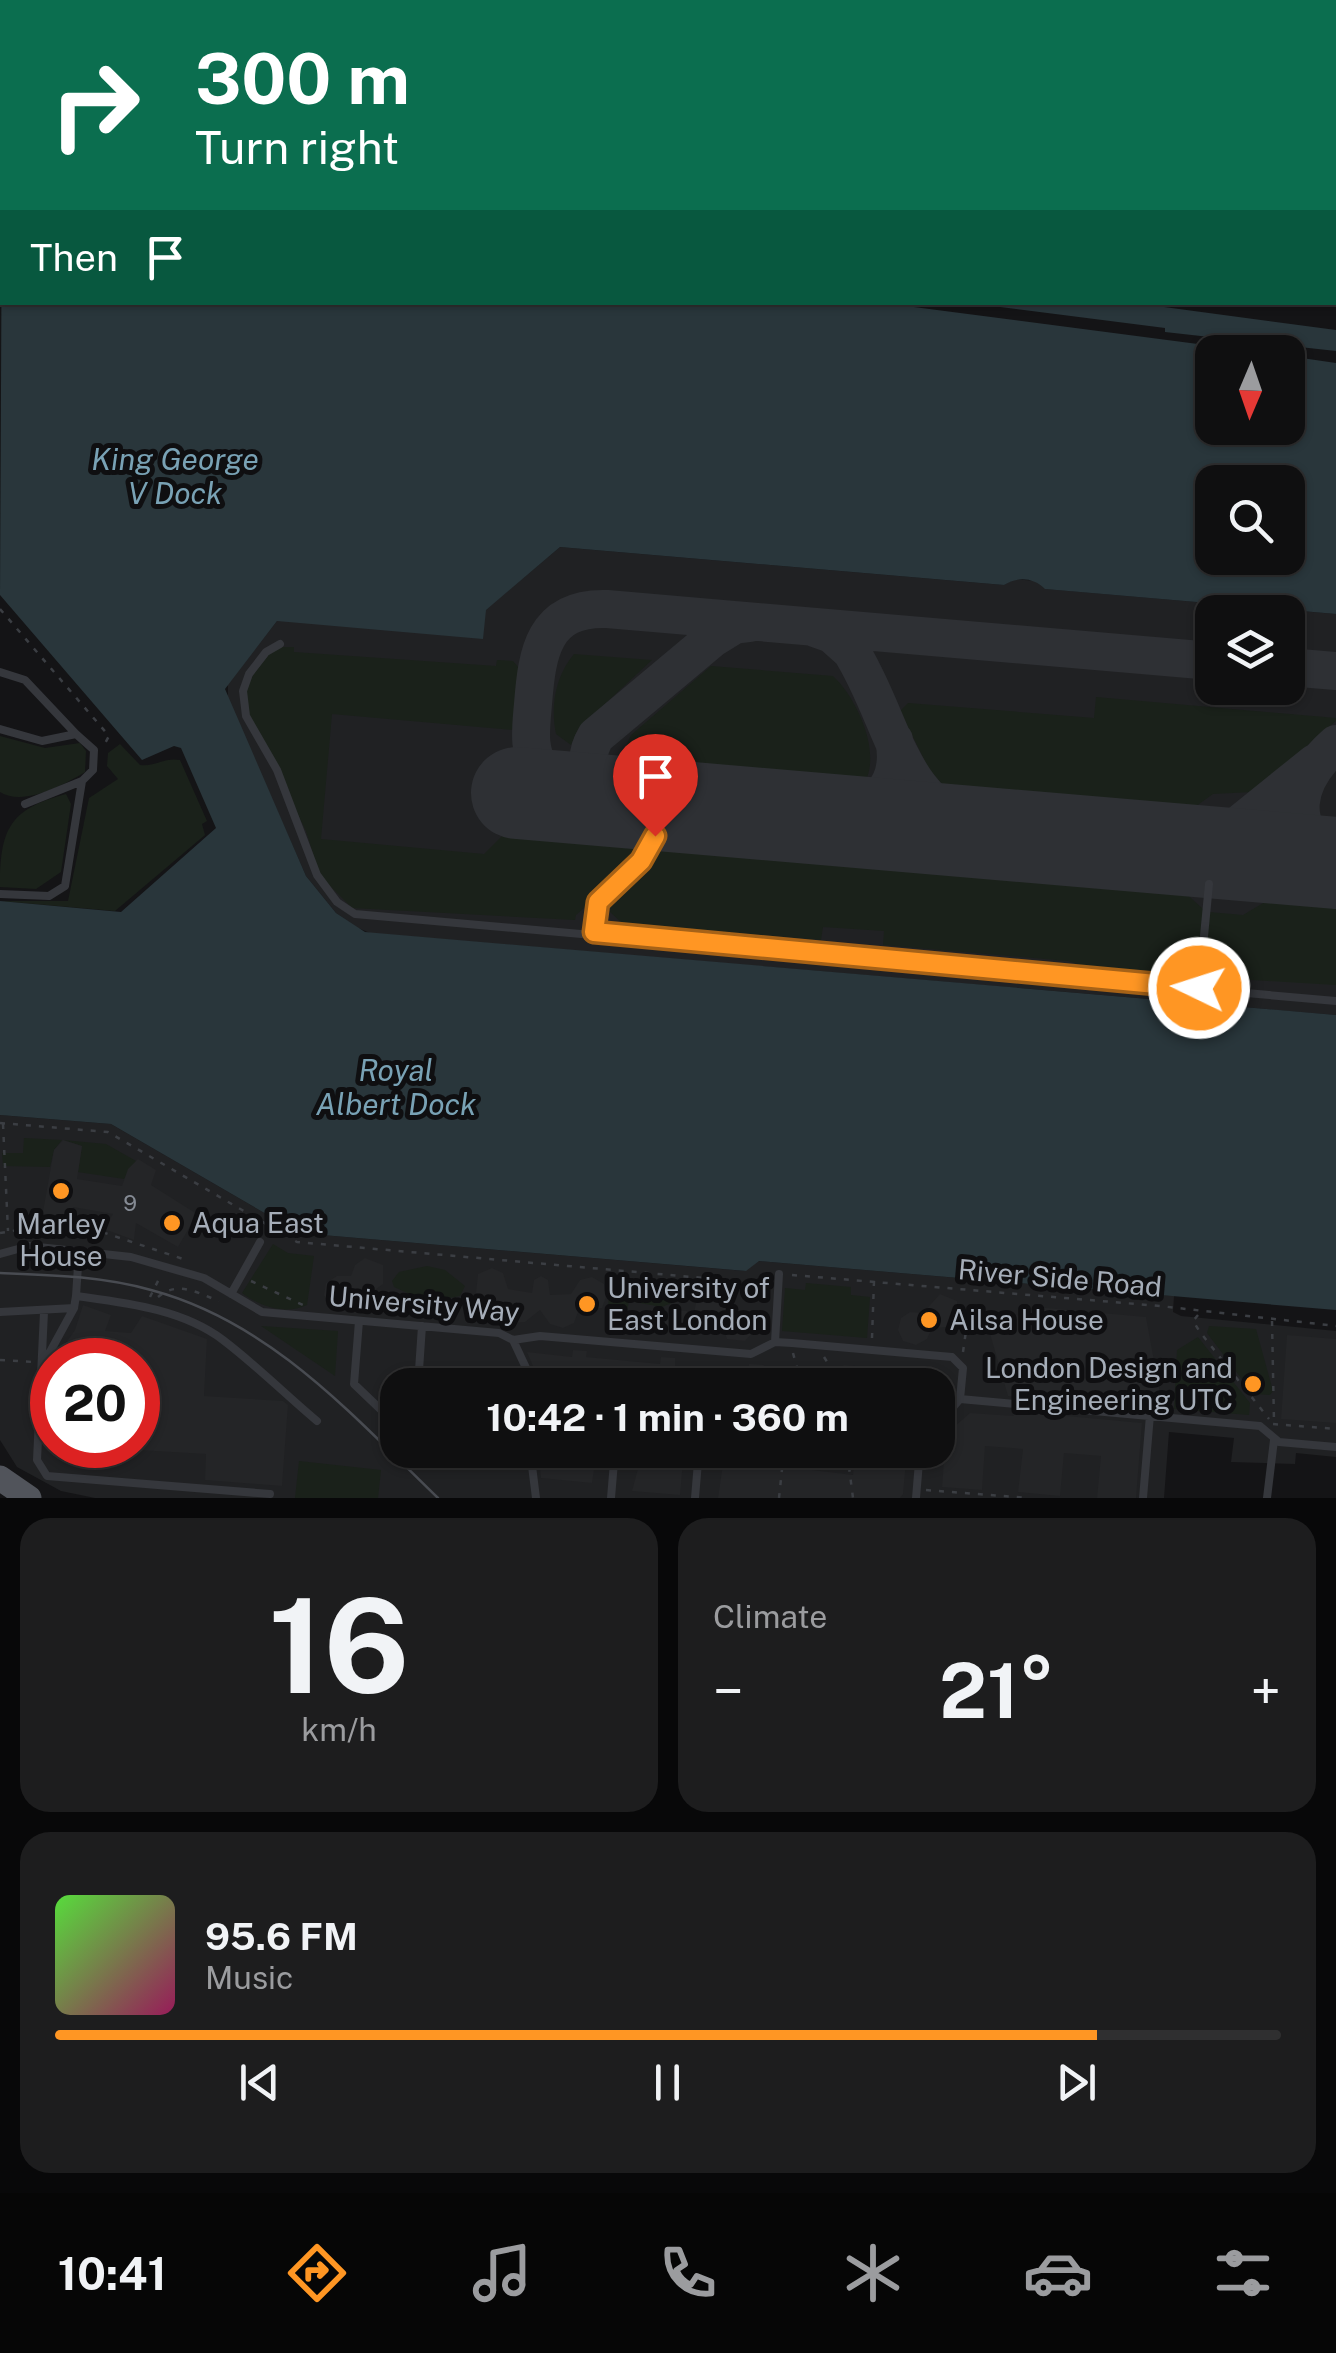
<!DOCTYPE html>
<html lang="en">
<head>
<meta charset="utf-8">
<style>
  body { margin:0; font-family:"Public Sans",sans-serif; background:#1d1d1e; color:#f1f3f6; height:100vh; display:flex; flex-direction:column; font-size:38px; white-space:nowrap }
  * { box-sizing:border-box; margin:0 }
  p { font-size:32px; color:#9b9c9f }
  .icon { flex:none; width:55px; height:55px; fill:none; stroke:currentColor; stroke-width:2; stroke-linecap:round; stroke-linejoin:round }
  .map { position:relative; height:1498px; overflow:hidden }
  .side { display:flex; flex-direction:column; gap:20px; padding:20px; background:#080809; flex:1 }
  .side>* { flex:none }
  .guide { position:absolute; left:0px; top:0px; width:1338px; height:305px; box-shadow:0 2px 8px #0004,0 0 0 2px #2f2f30; background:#0b6e4f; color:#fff; overflow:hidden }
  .needle { width:65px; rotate:182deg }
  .buttons { position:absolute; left:1195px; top:335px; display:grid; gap:20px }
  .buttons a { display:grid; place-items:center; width:110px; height:110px; border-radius:20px; background:#0f0f10; box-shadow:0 2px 8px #0004,0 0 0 2px #2f2f30; font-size:50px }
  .speed { position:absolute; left:30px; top:1338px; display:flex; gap:20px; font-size:50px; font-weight:700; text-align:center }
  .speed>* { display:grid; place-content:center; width:130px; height:130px; border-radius:50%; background:#0f0f10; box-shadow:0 2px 8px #0004,0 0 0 2px #2f2f30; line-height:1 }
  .speed .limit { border:15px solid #d22; background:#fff; color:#111 }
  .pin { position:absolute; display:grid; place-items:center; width:85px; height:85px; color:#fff; margin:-102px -42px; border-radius:50% 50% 50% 0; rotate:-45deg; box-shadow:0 0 10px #0007 }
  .pin .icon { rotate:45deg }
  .me { position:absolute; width:110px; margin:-55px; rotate:274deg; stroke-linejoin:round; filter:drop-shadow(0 0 8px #0008) }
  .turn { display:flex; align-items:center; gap:35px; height:210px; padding:0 30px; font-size:45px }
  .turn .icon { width:130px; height:130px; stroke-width:2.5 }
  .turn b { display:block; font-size:70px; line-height:85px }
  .then { display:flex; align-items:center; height:95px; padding:0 30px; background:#0003; gap:20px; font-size:38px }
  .big { font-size:75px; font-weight:700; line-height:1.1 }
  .side .tile { flex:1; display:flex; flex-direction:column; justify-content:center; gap:15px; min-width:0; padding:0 35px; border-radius:30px; background:#1d1d1e }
  .side .dial { align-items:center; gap:0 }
  .dial b { font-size:130px; line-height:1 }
  .song { display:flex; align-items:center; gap:30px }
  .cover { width:120px; height:120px; border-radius:15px; background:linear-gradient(135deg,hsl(110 70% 55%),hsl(330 70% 35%)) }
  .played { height:10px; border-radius:5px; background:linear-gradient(90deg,#ff9623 85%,#2f2f30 85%) }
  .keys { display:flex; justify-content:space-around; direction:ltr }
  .heat { display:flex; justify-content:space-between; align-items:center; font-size:55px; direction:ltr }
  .side .tiles { flex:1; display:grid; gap:20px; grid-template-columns:1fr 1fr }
  .tile:last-child { grid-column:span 2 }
  .trip { position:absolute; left:380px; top:1368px; width:575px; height:100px; border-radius:30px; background:#0f0f10; box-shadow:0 2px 8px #0004,0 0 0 2px #2f2f30; font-weight:700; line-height:100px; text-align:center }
  .dock { display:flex; height:160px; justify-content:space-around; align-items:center; background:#060606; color:#9b9c9f }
  .dock .icon { width:70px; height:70px }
  .dock .current { color:#ff9623 }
  .dock b { font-size:45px; color:#f1f3f6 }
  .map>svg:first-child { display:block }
  .built { fill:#202123; fill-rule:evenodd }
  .green { fill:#1a211a }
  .water { fill:#29363b; fill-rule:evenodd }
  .pier { fill:#141416 }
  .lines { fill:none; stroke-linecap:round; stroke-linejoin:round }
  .taxiway { stroke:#2e3034; stroke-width:38 }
  .runway { stroke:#2e3034; stroke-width:92 }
  .building { fill:#242527 }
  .path { stroke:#3b3e43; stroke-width:2.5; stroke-dasharray:5 8; stroke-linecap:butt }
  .lane { stroke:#35373c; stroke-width:8 }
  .street { stroke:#35373c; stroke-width:15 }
  .primary { stroke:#51545b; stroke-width:25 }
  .tram { stroke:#484b51; stroke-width:2.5 }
  .route-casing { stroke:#a66217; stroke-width:25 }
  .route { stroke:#ff9623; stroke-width:18 }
  .poi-dot { fill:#ff9623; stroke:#0f0f11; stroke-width:4 }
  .labels { text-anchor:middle; stroke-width:10; stroke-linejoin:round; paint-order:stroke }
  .number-label { font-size:22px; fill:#858b94 }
  .poi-label { font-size:28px; fill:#a5adb8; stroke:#0f0f11; text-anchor:start }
  .street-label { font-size:28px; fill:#a5adb8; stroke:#0f0f11 }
  .water-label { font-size:30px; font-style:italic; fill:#79a2b5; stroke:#0f0f11 }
</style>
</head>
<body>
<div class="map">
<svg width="1336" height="1498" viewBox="0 0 1336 1498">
  <rect width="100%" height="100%" fill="#141416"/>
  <path class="built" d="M560 547 1004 585 1014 579 1037 581 1046 589 1336 614V1015L370 933 358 928 336 913 306 876 228 699V684L277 621 485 610ZM1212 612H1288V688H1212Z
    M0 1115 111 1124 299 1233 745 1271 758 1261 1174 1296 1173 1312 1181 1316 1336 1331V1457L1296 1453 1295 1464 1231 1462 1234 1438 1169 1432 1164 1498H95L61 1491 17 1467 0 1440ZM52 1360H138V1445H52ZM398 1385H938V1450H398Z"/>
  <path class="green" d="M282 647H294V652L496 666 497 660 513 661 519 668 514 730 332 714 321 839 484 854 507 831 643 842 633 865 576 915 575 920 352 908 320 876 306 831 249 715 246 690 253 675 270 653Z
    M574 654 652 660 578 729 571 745 556 734C550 705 556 675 574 654Z
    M711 666 833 676C858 699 883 756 863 785L618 764 631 735Z
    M1096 697 1336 718V721L1252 792 1213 794 1185 814 949 792 929 769 900 711 908 703 1094 718Z
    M0 736 45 748 80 743 86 751 85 772C64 785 23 807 0 792Z
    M120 744 140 765C155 767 164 757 180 760L207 821 202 824 205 835 115 911 0 901H68L89 798 118 779 107 766 108 753Z
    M66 794 71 804 61 872 36 889 0 887C0 831 8 809 66 794Z
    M652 843 1179 887 1203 909 1197 972 1185 981 1108 974 1068 961 883 945 884 931 823 927 821 940 622 923 610 912C612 880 644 873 652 843Z
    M1275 896 1336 901V985L1234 979 1204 968 1209 912 1243 915Z
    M24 1138 62 1140 54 1150 50 1167 3 1166 2 1153H23Z
    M63 1140 106 1144 136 1161 124 1179 78 1172 82 1146Z
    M273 1244 288 1253 314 1256 307 1305C285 1315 261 1307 242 1293Z
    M427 1266 445 1270 465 1286 460 1296 427 1302 394 1287 392 1281 399 1272Z
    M806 1283 851 1287V1295L870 1297 867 1338 782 1331 785 1288 805 1290Z
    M651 1285 676 1293 674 1302 662 1307 629 1301 627 1311 608 1309 609 1294Z
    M261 1326 338 1331 335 1376Z
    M1209 1326 1256 1329 1273 1391 1270 1395 1253 1394 1207 1333Z
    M1198 1337 1250 1403 1249 1415 1174 1409 1177 1350Z
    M299 1461 381 1470 378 1498H295Z"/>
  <path class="water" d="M2 179V302H1127L1336 330V614L1045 589C1034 578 1018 576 1004 585L560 547 486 610 483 639 277 621 225 689 306 876 336 913 365 932 1336 1015V1310L759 1261 746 1271 299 1233 111 1124 0 1115V901L121 912 216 828 181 748 174 746 142 760 0 595ZM1212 352H1288V428H1212ZM1212 482H1288V558H1212Z"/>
  <path class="pier" d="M883 303H969L1165 328V332L1336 351V363L1288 356V352H1259Z"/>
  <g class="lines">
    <path class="taxiway" d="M815 628 832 634 851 651C896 723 896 805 988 834
      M1288 667 1336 671
      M1336 744C1296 779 1282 828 1336 859
      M587 799C569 794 553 788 542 772 527 751 531 728 533 704 537 653 543 607 607 609L1212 661
      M622 802C593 790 579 764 596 736L713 638 734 625 750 623
      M831 820C873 813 904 786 894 740
      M1178 850 1217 842 1315 763"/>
    <path class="runway" d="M517 793 1336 863"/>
  </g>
  <path class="building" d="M63 1140 82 1146 77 1179 122 1186 128 1169 138 1159 156 1170 151 1185 197 1214 178 1247 136 1223 134 1240 104 1229 113 1214 73 1207 70 1231 33 1226 42 1217 54 1150Z
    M365 1258 383 1265V1284L372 1292 358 1291 351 1306H330L324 1295 326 1283 337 1276H351L355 1265Z
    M492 1268 503 1273 508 1289 532 1293 534 1280 541 1276 548 1280 550 1295 571 1294 580 1280 592 1277 604 1284 606 1297 602 1308 579 1309 574 1323 563 1328 550 1324 540 1310 525 1322 512 1323 501 1315 499 1303 476 1293 478 1274Z
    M716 1288 726 1295 729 1310 745 1311 753 1320V1332L745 1341 727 1339 720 1320 694 1313 698 1293Z
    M940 1294 957 1301V1321L947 1327 932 1328 927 1339 916 1345 903 1341 898 1330 901 1318 910 1312 923 1313Z
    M83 1305 111 1315 105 1331 131 1333 142 1316 207 1339 204 1396 283 1401 288 1405 282 1486 205 1480 206 1454 138 1450V1360H54L75 1330Z
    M1035 1307 1146 1317 1163 1410 1008 1396 984 1313 1026 1316Z
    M608 1309 672 1316 673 1310 687 1311 685 1333 606 1325Z
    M1287 1335 1336 1339V1423L1281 1419Z
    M573 1350 587 1351 586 1357 660 1364 661 1357 675 1358V1366L748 1372 749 1364 764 1365 763 1374 794 1377 793 1385H541L527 1352 572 1357Z
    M843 1365 934 1373 920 1385H856Z
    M1012 1411 1142 1423 1136 1498H1097L1101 1456 1064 1453 1060 1496 1018 1492 1023 1449 985 1446 982 1490 942 1487 946 1434 970 1413 1014 1416Z
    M538 1450H597L592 1483 541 1478Z
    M643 1450H684L680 1495 632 1491Z
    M725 1450H773L772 1465 853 1475 855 1450H907L903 1494 900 1498H718Z"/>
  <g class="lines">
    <path class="path" d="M734 0V2
      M0 609 109 736 103 747
      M0 1123 108 1132 297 1242 749 1282 769 1274
      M3 1124 8 1231
      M0 1233 30 1228 79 1234 99 1231 183 1259
      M792 1275 1160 1306 1336 1326
      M251 1281 303 1305
      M150 1297 160 1277
      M158 1297C178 1280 197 1293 219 1301
      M1198 1315 1193 1321 1200 1332 1269 1419
      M1272 1321 1274 1422
      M872 1338 874 1281
      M963 1352 966 1331 982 1332
      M793 1353 800 1379 797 1385
      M824 1357 842 1385
      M0 1360 33 1362
      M923 1385 940 1369
      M1273 1424 1336 1429
      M811 1450 810 1463 849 1467 853 1498
      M926 1490 1029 1498
      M779 1498 784 1450"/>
    <path class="lane" d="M621 0 622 2
      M0 37H2
      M1335 210H1336
      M280 644 266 652 249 674 243 691 246 716 277 770 317 875 337 902 355 914 1336 1001
      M0 672 25 680 76 734
      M0 729 42 741 76 734 94 750 93 770 82 781 25 804
      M0 894 49 896 65 886 82 781
      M593 932 598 902 641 861 655 836
      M1199 988 1209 884
      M0 1254 29 1246 131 1257 204 1278 262 1312 499 1333 513 1340 540 1336 751 1354 775 1342 792 1343 952 1357 963 1368 960 1399 938 1425
      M231 1294 260 1242
      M76 1296 79 1251
      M0 1312 74 1308 76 1296C126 1303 182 1309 223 1340 256 1365 286 1395 317 1421
      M44 1312 37 1460 47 1476 270 1494
      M359 1321 354 1384 398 1426
      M513 1340 534 1385
      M775 1342 779 1274
      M45 1361 74 1308
      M418 1385 422 1326
      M960 1399 1260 1426 1279 1442 1336 1447
      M530 1450 536 1498
      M611 1498 615 1450
      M695 1498 699 1450
      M916 1498 920 1450
      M1143 1498 1150 1415
      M1267 1498 1274 1440"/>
    <path class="street" d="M839 0V2
      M945 2 946 0
      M1314 2 1315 0
      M1335 161H1336"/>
    <path class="primary" d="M0 1478 29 1498"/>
    <path class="tram" d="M1335 188H1336
      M0 1273C51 1275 102 1276 151 1290 271 1322 352 1415 438 1498"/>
  </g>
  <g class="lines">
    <g class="route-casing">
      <path id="route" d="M655 836 641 861 598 902 594 932 1199 988"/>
    </g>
    <use href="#route" class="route"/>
  </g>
  <g class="poi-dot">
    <circle cx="61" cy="1191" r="10"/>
    <circle cx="172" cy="1223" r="10"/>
    <circle cx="587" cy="1304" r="10"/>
    <circle cx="929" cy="1320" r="10"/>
    <circle cx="1253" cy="1384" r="10"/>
  </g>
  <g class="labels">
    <g class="number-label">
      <text x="130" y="1211">9</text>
    </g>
    <g class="poi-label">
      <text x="192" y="1233">Aqua East</text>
      <text x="61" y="1234" text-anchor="middle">Marley<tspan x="61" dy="32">House</tspan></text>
      <text x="607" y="1298">University of<tspan x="607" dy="32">East London</tspan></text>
      <text x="949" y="1330">Ailsa House</text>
      <text x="1233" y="1378" text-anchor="end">London Design and<tspan x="1233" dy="32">Engineering UTC</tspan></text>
    </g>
    <g class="street-label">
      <text transform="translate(1060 1278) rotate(5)" y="10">River Side Road</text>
      <text transform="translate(424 1304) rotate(5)" y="10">University Way</text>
    </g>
    <g class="water-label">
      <text x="175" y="470">King George<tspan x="175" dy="34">V Dock</tspan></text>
      <text x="396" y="1081">Royal<tspan x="396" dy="34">Albert Dock</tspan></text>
    </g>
  </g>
</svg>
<div class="buttons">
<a><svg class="needle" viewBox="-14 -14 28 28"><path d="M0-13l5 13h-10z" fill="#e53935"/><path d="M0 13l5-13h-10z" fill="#9b9c9f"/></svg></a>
<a><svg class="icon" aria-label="search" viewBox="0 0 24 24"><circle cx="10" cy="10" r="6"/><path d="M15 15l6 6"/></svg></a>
<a><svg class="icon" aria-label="layers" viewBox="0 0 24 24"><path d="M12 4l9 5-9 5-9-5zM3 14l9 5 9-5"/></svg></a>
</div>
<div class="speed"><div class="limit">20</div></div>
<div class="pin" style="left:655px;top:836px;background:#d93025"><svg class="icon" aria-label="arrive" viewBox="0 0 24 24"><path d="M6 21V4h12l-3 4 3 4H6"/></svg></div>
<svg class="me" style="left:1199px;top:988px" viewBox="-20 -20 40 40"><circle r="17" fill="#ff9623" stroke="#fff" stroke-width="3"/><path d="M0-11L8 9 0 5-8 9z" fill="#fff"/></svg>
<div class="trip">10:42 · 1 min · 360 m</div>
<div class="guide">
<div class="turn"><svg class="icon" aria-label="right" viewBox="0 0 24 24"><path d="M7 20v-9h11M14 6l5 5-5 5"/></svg><div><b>300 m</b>Turn right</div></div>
<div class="then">Then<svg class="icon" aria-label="arrive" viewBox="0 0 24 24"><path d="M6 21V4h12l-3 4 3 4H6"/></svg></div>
</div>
</div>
<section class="side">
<div class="tiles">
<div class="tile dial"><b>16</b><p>km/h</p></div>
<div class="tile"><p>Climate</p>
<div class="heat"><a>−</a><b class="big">21°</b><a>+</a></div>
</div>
<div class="tile">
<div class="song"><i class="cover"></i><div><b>95.6 FM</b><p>Music</p></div></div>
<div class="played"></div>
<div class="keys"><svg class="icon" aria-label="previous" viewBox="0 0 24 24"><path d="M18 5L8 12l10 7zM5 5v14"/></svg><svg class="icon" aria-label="pause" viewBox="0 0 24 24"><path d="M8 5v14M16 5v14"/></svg><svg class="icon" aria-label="next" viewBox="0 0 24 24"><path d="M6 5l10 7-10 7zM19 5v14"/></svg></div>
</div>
</div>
</section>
<nav class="dock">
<b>10:41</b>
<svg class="icon current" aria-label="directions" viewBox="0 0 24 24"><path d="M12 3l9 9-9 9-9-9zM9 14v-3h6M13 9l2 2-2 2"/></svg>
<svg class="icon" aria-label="music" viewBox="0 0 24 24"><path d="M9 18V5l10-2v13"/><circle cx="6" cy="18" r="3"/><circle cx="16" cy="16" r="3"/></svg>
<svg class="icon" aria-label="phone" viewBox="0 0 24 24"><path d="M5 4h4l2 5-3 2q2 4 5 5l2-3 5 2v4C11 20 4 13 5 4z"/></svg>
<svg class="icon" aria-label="climate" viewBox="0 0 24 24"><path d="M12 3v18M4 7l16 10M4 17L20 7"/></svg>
<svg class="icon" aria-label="car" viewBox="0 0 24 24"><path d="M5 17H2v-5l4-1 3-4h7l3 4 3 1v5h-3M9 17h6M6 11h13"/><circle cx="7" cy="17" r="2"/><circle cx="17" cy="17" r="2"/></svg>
<svg class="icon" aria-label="filters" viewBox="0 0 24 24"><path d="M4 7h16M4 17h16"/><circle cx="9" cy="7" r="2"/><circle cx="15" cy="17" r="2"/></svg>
</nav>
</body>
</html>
